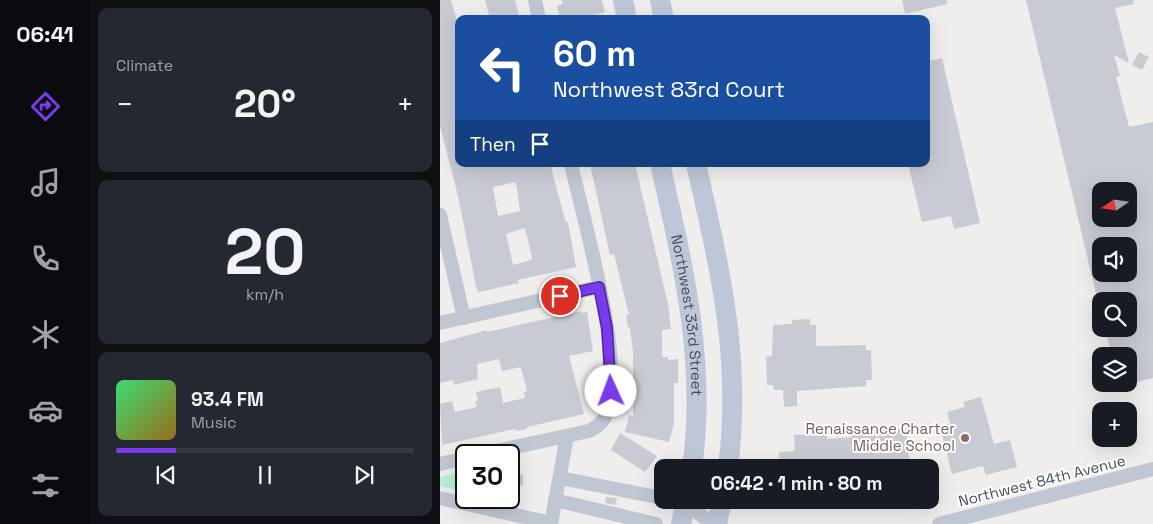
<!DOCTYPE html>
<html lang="en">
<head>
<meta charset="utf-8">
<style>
  body { margin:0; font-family:"Space Grotesk",sans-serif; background:#242831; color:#f1f3f6; height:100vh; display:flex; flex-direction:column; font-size:19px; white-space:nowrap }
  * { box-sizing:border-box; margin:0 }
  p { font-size:16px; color:#9ea1a6 }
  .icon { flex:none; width:28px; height:28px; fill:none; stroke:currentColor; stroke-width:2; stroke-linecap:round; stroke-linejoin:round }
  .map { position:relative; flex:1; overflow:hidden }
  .drawer { display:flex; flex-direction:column; gap:8px; padding:8px; background:#0d0f14; width:350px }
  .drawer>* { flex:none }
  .top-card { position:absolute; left:15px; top:15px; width:475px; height:152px; border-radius:10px; box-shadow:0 5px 20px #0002; background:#1a4fa0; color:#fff; overflow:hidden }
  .needle { width:32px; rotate:257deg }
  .buttons { position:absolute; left:652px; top:182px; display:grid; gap:10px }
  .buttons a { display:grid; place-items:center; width:45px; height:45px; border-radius:10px; background:#171b24; box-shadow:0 5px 20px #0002; font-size:25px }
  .speed { position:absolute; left:15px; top:444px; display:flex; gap:10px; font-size:25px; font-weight:700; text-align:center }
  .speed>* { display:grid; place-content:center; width:65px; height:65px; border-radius:50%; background:#171b24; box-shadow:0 5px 20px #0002; line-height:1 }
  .speed .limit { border:2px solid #111; border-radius:8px; background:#fff; color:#111 }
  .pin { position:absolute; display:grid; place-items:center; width:42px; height:42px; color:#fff; margin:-21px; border:2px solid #fff; border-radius:50%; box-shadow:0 1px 5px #0007 }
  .me { position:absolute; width:55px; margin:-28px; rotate:358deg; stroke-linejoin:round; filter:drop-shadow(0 0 4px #0008) }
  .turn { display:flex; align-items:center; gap:18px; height:105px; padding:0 15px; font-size:22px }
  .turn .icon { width:65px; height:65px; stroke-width:2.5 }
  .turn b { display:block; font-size:35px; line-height:42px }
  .then { display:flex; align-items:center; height:48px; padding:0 15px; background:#0003; gap:10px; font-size:19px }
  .big { font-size:38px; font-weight:700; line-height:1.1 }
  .drawer .widget { flex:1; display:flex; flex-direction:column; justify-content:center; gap:8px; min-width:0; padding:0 18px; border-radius:10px; background:#242831 }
  .drawer .dial { align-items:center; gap:0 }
  .dial b { font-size:65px; line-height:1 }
  .song { display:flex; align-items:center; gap:15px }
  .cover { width:60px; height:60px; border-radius:8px; background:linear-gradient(135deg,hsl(140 70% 55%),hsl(40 70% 35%)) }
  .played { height:5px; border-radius:2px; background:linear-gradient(90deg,#7c3aed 20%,#363941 20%) }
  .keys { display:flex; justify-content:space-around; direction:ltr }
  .heat { display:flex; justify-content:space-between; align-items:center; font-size:28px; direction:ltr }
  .trip { position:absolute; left:214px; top:459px; width:285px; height:50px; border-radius:10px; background:#171b24; box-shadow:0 5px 20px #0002; font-weight:700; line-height:50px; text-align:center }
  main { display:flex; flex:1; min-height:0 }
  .tab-bar { display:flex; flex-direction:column; width:90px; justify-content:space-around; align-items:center; background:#090b0e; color:#9ea1a6 }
  .tab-bar .icon { width:35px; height:35px }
  .tab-bar .selected { color:#7c3aed }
  .tab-bar b { font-size:22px; color:#f1f3f6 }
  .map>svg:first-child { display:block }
  .green { fill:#b8f1d4 }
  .building { fill:#c8cbd3; fill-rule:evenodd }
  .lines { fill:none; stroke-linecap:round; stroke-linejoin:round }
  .street { stroke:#bfc7d3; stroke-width:14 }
  .secondary { stroke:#bec7d7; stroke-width:20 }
  .route-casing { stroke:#51269a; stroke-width:12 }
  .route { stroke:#7c3aed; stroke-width:9 }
  .education-dot { fill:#8d6e63; stroke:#fff; stroke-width:2 }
  .labels { text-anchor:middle; stroke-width:4; stroke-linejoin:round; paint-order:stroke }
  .street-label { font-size:15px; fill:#444e5b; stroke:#fff }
  .education-label { font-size:15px; fill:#785e54; stroke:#fff; text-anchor:end }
</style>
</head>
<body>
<main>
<nav class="tab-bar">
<b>06:41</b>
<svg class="icon selected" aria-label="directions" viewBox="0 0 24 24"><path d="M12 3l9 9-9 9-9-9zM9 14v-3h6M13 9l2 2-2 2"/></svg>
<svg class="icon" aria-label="music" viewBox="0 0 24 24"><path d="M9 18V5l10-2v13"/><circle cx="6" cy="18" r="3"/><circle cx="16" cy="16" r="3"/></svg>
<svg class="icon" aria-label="phone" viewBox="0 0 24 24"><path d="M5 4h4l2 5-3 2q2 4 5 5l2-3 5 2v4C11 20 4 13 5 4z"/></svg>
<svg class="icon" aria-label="climate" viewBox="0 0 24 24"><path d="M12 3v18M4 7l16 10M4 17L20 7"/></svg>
<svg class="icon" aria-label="car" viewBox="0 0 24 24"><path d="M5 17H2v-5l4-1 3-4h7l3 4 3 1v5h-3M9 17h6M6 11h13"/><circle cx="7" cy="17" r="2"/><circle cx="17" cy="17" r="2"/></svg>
<svg class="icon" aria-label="filters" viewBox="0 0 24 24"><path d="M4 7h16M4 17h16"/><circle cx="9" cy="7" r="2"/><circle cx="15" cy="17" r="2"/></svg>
</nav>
<section class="drawer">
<div class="widget"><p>Climate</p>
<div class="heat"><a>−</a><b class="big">20°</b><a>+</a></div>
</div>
<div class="widget dial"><b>20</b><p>km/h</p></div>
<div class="widget">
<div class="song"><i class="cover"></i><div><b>93.4 FM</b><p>Music</p></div></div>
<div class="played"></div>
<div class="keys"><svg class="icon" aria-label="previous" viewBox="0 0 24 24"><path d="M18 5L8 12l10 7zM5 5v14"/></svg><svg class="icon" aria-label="pause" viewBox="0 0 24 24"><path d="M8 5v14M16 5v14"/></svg><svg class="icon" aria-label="next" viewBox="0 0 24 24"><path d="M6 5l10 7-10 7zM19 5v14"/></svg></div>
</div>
</section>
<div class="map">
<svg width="713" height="524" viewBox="0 0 713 524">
  <rect width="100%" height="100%" fill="#f0eded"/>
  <path class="green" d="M26 470V492L0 486V477Z"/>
  <path class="building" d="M0 0H11L19 27V164H38L39 166 49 164H110L126 223 128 222 136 267 78 280 79 283 40 292 37 291 18 196 0 126ZM76 182 80 211 58 216 53 187ZM85 228 92 258 91 260 73 265 66 234Z
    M45 0H75L80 19H50Z
    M121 0H162L165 12 136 19H120L117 6 123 4Z
    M462 0H507V4L465 14Z
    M586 0H693L694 4 675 8 689 63 674 55 680 76 676 77 689 127 713 122V378L689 384V356H672L665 329H689V301L658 302ZM661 191H689V219H661ZM661 246H689V274H661Z
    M699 52 709 57 702 70 692 65Z
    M502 58 540 223 514 229 511 216 482 222 468 164H486V62Z
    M150 164H195L228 304 231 329 222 330V357H228V360L238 359V383H234V424L229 442 185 432 189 415 193 416V352L190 327H188L186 315H189L174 254 170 255Z
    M142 311V313L147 312 153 351 129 356 144 414 87 427V429L76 431 75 429 2 445 0 404 12 401 15 412 37 407 35 402 38 401 36 392 60 387 63 403 85 398 84 392 87 391 81 367 62 371 59 359 37 364 38 379 14 385 13 380 0 383V343L47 330V332Z
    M370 319V325H376V346L426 345V350H431L432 380H426V386L357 391V406L344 407 343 390H334L333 385H327L326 357 332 356 333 325 352 324V320Z
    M541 397 554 444 570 440 577 467 546 475 543 466 512 474 500 426 510 424 507 412 525 407 523 402Z
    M466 428 470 468H355V463L340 464 339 452 355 451 354 435 387 434V439L412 437V431Z
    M180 433 217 456 205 472 171 450Z
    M72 474H83V486H72Z
    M166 497 177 498 175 505 165 503Z"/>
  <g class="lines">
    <path class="street" d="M95 0 99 19
      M0 215 24 318
      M0 323 159 287
      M38 455 149 431C157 427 164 422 167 413 186 366 143 217 131 164
      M0 464 26 458
      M120 478 222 498
      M0 498 111 523
      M115 500 216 524
      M232 500 246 503 272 524
      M111 524 127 436
      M499 524 713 469"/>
    <g class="secondary">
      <path d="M183 0 187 19"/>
      <path d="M220 0 224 19"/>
      <path id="s1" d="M220 164C243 264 267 363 252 468"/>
      <path d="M256 164C280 269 302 359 288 468"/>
      <path d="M241 524 246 500"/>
      <path d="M277 524 282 500"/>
    </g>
  </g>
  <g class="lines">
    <g class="route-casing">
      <path id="route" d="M120 296 159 287 167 328 171 391"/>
    </g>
    <use href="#route" class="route"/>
  </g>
  <circle class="education-dot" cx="525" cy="438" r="5"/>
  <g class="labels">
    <g class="street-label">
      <text dy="5" stroke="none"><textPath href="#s1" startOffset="154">Northwest 33rd Street</textPath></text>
      <text transform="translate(602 481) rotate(-14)" y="5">Northwest 84th Avenue</text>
    </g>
    <g class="education-label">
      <text x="515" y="434">Renaissance Charter<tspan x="515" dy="17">Middle School</tspan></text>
    </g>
  </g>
</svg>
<div class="buttons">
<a><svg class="needle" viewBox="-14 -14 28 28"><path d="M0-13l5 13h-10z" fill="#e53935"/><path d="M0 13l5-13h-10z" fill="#9ea1a6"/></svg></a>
<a><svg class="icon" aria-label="sound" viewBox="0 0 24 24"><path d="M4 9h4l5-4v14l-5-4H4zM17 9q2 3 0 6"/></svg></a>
<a><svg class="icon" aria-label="search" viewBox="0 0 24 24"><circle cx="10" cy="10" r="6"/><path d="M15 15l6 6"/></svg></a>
<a><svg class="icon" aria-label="layers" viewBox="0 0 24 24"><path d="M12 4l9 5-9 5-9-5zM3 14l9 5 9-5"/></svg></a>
<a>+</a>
</div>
<div class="speed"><div class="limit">30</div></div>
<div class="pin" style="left:120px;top:296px;background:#d93025"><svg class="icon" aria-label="arrive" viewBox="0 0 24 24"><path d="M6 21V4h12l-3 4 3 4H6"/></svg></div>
<svg class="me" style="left:171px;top:391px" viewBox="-20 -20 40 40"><circle r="19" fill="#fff"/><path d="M0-13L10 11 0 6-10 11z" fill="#7c3aed"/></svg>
<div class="trip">06:42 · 1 min · 80 m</div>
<div class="top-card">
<div class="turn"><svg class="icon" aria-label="left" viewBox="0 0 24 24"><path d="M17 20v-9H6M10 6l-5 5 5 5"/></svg><div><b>60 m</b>Northwest 83rd Court</div></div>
<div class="then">Then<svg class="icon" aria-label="arrive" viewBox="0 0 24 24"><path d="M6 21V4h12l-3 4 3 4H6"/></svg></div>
</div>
</div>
</main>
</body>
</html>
